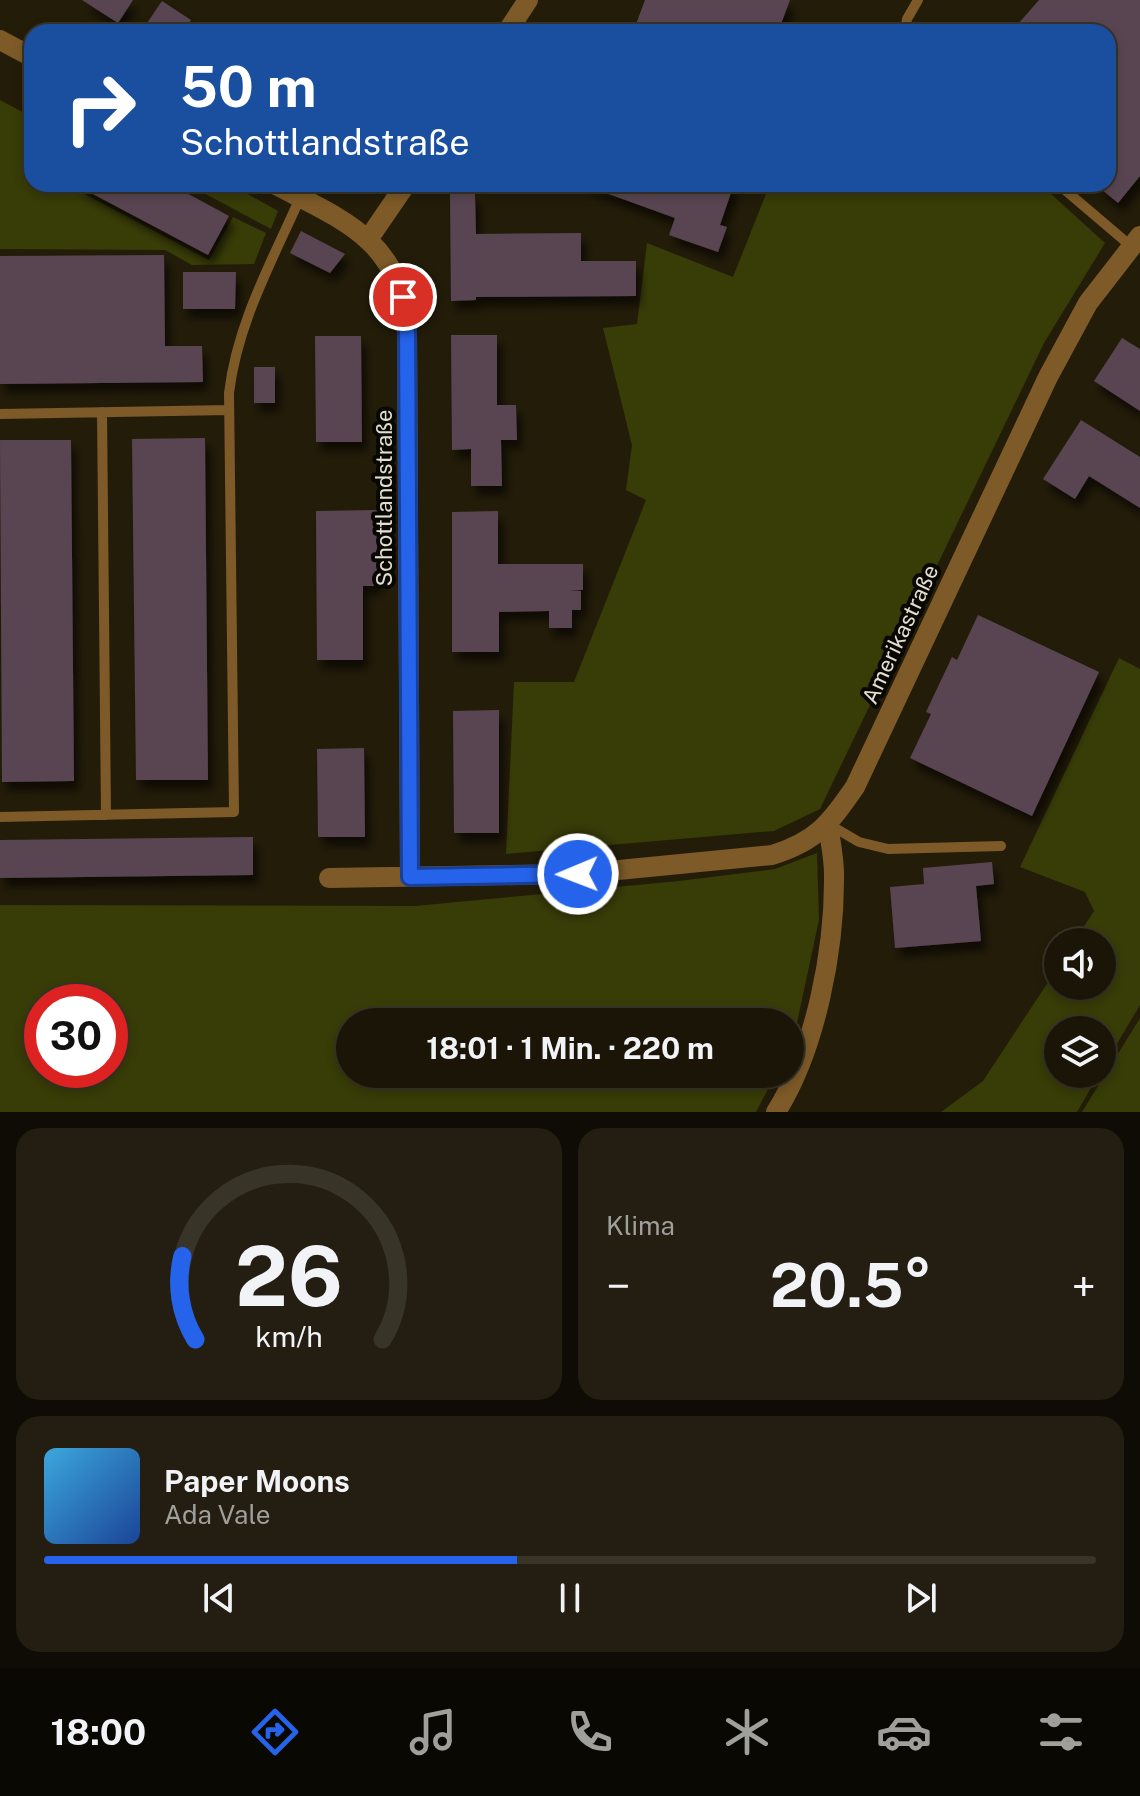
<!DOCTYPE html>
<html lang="de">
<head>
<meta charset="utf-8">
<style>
  body { margin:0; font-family:"Public Sans",sans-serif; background:#231e11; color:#f1f3f6; height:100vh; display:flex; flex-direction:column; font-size:30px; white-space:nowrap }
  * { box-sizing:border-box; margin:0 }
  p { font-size:26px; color:#9f9f9b }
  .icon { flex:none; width:44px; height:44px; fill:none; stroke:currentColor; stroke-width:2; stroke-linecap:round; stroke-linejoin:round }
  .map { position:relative; height:1112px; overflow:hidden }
  .side { display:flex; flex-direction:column; gap:16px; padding:16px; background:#0e0c04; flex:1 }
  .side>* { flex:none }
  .banner { position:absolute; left:24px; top:24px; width:1092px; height:168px; border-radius:24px; box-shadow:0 4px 12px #0003,0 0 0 2px #383428; background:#1a4fa0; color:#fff; overflow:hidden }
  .buttons { position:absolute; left:1044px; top:928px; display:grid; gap:16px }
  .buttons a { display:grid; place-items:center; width:72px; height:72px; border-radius:50%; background:#1a1507; box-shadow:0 4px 12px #0003,0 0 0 2px #383428; font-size:40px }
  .speed { position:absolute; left:24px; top:984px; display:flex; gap:16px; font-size:40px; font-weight:700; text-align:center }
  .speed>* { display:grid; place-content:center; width:104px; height:104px; border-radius:50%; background:#1a1507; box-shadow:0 4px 12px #0003,0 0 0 2px #383428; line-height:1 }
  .speed .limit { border:12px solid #d22; background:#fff; color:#111 }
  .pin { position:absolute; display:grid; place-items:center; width:68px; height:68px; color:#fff; margin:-34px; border:4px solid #fff; border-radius:50%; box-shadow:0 2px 8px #0007 }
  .me { position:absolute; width:88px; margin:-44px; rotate:269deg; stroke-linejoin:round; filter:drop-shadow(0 0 6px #0008) }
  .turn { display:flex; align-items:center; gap:28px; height:168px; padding:0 24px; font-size:36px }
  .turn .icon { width:104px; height:104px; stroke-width:2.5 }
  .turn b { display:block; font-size:56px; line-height:68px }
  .big { font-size:60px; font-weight:700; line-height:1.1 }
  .side .tile { flex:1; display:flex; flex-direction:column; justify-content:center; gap:12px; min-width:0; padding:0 28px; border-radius:24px; background:#231e11 }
  .side .dial { align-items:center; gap:0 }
  .dial svg { height:208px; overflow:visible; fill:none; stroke:#383428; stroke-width:7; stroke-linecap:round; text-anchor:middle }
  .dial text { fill:#f1f3f6; stroke:none }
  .song { display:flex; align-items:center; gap:24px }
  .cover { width:96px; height:96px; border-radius:12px; background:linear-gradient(135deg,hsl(200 70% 55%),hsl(220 70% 35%)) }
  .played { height:8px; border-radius:4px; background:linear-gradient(90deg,#2563eb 45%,#383428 45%) }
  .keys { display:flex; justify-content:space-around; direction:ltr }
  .heat { display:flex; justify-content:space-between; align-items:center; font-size:44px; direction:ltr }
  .side .tiles { flex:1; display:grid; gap:16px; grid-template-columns:1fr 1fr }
  .tile:last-child { grid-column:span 2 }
  .trip { position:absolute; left:336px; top:1008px; width:468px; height:80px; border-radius:40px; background:#1a1507; box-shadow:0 4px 12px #0003,0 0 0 2px #383428; font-weight:700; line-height:80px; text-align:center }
  .dock { display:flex; height:128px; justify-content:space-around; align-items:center; background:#0a0803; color:#9f9f9b }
  .dock .icon { width:56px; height:56px }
  .dock .on { color:#2563eb }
  .dock b { font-size:36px; color:#f1f3f6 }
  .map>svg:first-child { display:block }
  .green { fill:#383c07; fill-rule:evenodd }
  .building { fill:#584551; filter:url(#shadow) }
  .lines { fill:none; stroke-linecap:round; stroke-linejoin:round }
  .lane { stroke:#7d5a28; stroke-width:10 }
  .street { stroke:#7d5a28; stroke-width:20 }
  .route-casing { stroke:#184099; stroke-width:20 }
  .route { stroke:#2563eb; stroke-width:14 }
  .labels { text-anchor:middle; stroke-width:8; stroke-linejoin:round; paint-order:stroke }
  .street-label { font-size:22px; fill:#e2ded2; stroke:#090702 }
</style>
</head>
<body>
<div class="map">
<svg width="1140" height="1112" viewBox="0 0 1140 1112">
  <defs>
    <filter id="shadow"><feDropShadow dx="5" dy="9" stdDeviation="4" flood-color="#0009"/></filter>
  </defs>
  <rect width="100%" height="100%" fill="#231c09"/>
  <path class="green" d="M0 100 32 117V184H66L209 260 233 217 266 233 254 264 192 265 165 250 0 249Z
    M187 184H230L278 211 271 229Z
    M770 184H1040L1105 243 1044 343 820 809 774 831 506 854 514 682H574L646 500 626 490 632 445 603 328 637 324 647 243 733 277Z
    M1119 658 1140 669V1005L1102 1069V1030H1058V1074H1099L1077 1112H941L983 1081 1058 967V986H1102V942H1074L1094 911 1085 892 1020 867Z
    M817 853 819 920 795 1032 790 1043V1022H350V1074H776L756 1112H0V905L415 906 679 881 775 869ZM42 1002H110V1070H42Z
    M1140 1018V1112H1082Z"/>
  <path class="building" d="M82 0H133L118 23Z
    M645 0H790L778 32H633Z
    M1039 0H1140V176L1118 203 1095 184H1108V32H1011Z
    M162 1 191 20 183 32H141Z
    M74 184H170L229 216 208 255Z
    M581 184H734L720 225 727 227 718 252 669 235 675 218Z
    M450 194H475L476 234 581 233V261H636V296L476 297V300L451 301Z
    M301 231 345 254 330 273 290 253Z
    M164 255 165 346H202L203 382 0 384V256Z
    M183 272H236L235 309H183Z
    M451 335H497V405H516L517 440H501L502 486H471V449L452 450Z
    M315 336H361L362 442H316Z
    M1122 338 1140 349V411L1094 381Z
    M254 367H275V403H254Z
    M1081 420 1140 457V508L1089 476 1075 499 1043 479Z
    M205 438 208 780H136L132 439Z
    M0 440H71L74 781 2 782Z
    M377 510V586H363V660H317L316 511Z
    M498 511V564H583V590H568L581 591V610H572V628H549V611L499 612V652H452V512Z
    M978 615 1099 672 1032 816 910 758 931 714 926 712 952 657 957 660Z
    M499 710V833H454L453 711Z
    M364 748 365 837H318L317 749Z
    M253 837V875L0 878V840Z
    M992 862 994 884 976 886 981 941 895 948 890 887 924 884 923 868Z"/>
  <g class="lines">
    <path class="lane" d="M905 32 907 19 918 0
      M1058 184 1132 247
      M102 412 106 815
      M0 414 229 410
      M0 817 234 812 229 393C237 324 272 261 300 198
      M830 825 859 842 888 849 1001 846"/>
    <path class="street" d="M507 32 528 0
      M0 40 32 57
      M274 184C341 219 401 240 407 327L410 877
      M369 238 406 184
      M329 878 578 874 772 855C817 841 829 824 855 787L1048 377 1088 303 1140 236
      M776 1112C816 1049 835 948 834 874 834 857 830 840 828 824"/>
  </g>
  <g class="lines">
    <g class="route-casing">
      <path id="route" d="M403 297 407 327 410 877 578 874"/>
    </g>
    <use href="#route" class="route"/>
  </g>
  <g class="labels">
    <g class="street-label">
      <text transform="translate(384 498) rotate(-90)" y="8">Schottlandstraße</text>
      <text transform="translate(900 634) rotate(-65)" y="8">Amerikastraße</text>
    </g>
  </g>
</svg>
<div class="buttons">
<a><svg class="icon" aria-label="sound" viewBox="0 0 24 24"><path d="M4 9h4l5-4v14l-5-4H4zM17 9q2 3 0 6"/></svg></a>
<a><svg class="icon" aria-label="layers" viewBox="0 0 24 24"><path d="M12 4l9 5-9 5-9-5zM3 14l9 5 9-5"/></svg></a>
</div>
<div class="speed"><div class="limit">30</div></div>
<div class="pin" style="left:403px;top:297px;background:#d93025"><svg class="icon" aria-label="arrive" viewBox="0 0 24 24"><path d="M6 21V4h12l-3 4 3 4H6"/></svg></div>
<svg class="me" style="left:578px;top:874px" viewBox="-20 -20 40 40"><circle r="17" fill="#2563eb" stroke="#fff" stroke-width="3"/><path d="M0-11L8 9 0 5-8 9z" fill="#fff"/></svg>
<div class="trip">18:01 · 1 Min. · 220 m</div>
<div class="banner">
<div class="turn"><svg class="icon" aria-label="right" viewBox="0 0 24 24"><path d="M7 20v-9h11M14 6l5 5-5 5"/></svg><div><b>50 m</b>Schottlandstraße</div></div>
</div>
</div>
<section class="side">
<div class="tiles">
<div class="tile dial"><svg viewBox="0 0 100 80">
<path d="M14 69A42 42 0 1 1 86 69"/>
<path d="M14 69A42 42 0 0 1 9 37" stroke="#2563eb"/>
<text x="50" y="56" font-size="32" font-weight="700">26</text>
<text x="50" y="72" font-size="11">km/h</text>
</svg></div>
<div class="tile"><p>Klima</p>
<div class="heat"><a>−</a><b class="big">20.5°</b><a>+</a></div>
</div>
<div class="tile">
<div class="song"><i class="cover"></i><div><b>Paper Moons</b><p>Ada Vale</p></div></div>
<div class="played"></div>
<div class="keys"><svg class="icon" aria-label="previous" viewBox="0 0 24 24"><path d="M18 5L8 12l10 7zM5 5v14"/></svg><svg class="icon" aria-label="pause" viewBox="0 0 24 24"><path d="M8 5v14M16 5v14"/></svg><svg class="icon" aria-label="next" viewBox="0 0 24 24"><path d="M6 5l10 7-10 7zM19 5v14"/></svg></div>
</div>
</div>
</section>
<nav class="dock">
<b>18:00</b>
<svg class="icon on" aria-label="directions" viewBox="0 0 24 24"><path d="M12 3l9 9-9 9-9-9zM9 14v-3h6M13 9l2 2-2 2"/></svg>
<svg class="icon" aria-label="music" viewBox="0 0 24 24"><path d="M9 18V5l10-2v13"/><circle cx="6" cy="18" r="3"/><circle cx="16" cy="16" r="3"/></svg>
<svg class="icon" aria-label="phone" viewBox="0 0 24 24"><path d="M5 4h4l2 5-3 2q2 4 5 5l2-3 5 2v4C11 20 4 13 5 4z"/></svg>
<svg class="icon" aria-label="climate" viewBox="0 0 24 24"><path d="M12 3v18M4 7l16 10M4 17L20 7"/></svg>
<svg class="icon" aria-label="car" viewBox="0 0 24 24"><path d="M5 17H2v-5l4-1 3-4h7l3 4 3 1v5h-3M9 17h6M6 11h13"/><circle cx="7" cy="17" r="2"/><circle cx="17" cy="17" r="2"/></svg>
<svg class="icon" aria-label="filters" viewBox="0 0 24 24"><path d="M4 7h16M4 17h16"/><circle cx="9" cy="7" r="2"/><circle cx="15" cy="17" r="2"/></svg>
</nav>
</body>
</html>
